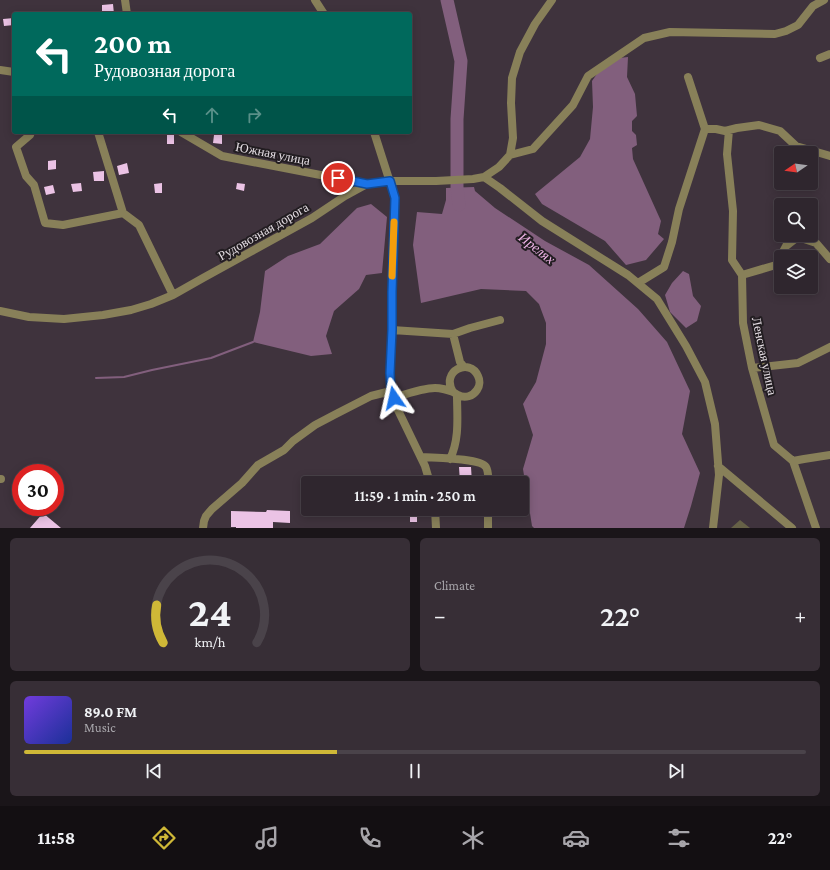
<!DOCTYPE html>
<html lang="en">
<head>
<meta charset="utf-8">
<style>
  body { margin:0; font-family:"Crimson Pro",serif; background:#372e36; color:#f1f3f6; height:100vh; display:flex; flex-direction:column; font-size:15px; white-space:nowrap }
  * { box-sizing:border-box; margin:0 }
  p { font-size:13px; color:#a7a5aa }
  .icon { flex:none; width:22px; height:22px; fill:none; stroke:currentColor; stroke-width:2; stroke-linecap:round; stroke-linejoin:round }
  .map { position:relative; height:528px; overflow:hidden }
  .side { display:flex; flex-direction:column; gap:10px; padding:10px; background:#1a1519; flex:1 }
  .side>* { flex:none }
  .guide { position:absolute; left:12px; top:12px; width:400px; height:122px; border-radius:4px; box-shadow:0 2px 10px #0003,0 0 0 1px #4a434a; background:#00695c; color:#fff; overflow:hidden }
  .needle { width:26px; rotate:257deg }
  .tools { position:absolute; left:774px; top:146px; display:grid; gap:8px }
  .tools a { display:grid; place-items:center; width:44px; height:44px; border-radius:4px; background:#2f262e; box-shadow:0 2px 10px #0003,0 0 0 1px #4a434a; font-size:20px }
  .speed { position:absolute; left:12px; top:464px; display:flex; gap:8px; font-size:20px; font-weight:700; text-align:center }
  .speed>* { display:grid; place-content:center; width:52px; height:52px; border-radius:50%; background:#2f262e; box-shadow:0 2px 10px #0003,0 0 0 1px #4a434a; line-height:1 }
  .speed .limit { border:6px solid #d22; background:#fff; color:#111 }
  .pin { position:absolute; display:grid; place-items:center; width:34px; height:34px; color:#fff; margin:-17px; border:2px solid #fff; border-radius:50%; box-shadow:0 1px 4px #0007 }
  .me { position:absolute; width:44px; margin:-22px; rotate:349deg; stroke-linejoin:round; filter:drop-shadow(0 0 3px #0008) }
  .turn { display:flex; align-items:center; gap:14px; height:84px; padding:0 16px; font-size:18px }
  .turn .icon { width:52px; height:52px; stroke-width:2.5 }
  .turn b { display:block; font-size:28px; line-height:34px }
  .lanes { display:flex; align-items:center; height:38px; padding:0 16px; background:#0003; justify-content:center; gap:20px; direction:ltr }
  .lanes .off { opacity:.35 }
  .big { font-size:30px; font-weight:600; line-height:1.1 }
  .side .widget { flex:1; display:flex; flex-direction:column; justify-content:center; gap:6px; min-width:0; padding:0 14px; border-radius:6px; background:#372e36 }
  .side .dial { align-items:center; gap:0 }
  .dial svg { height:104px; overflow:visible; fill:none; stroke:#4a434a; stroke-width:7; stroke-linecap:round; text-anchor:middle }
  .dial text { fill:#f1f3f6; stroke:none }
  .song { display:flex; align-items:center; gap:12px }
  .cover { width:48px; height:48px; border-radius:6px; background:linear-gradient(135deg,hsl(260 70% 55%),hsl(230 70% 35%)) }
  .played { height:4px; border-radius:2px; background:linear-gradient(90deg,#cfb837 40%,#4a434a 40%) }
  .keys { display:flex; justify-content:space-around; direction:ltr }
  .heat { display:flex; justify-content:space-between; align-items:center; font-size:22px; direction:ltr }
  .side .tiles { flex:1; display:grid; gap:10px; grid-template-columns:1fr 1fr }
  .widget:last-child { grid-column:span 2 }
  .trip { position:absolute; left:301px; top:476px; width:228px; height:40px; border-radius:4px; background:#2f262e; box-shadow:0 2px 10px #0003,0 0 0 1px #4a434a; font-weight:600; line-height:40px; text-align:center }
  .tabs { display:flex; height:64px; justify-content:space-around; align-items:center; background:#130f12; color:#a7a5aa }
  .tabs .icon { width:28px; height:28px }
  .tabs .current { color:#cfb837 }
  .tabs b { font-size:18px; color:#f1f3f6 }
  .map>svg:first-child { display:block }
  .green { fill:#666147 }
  .water { fill:#825f7d }
  .lines { fill:none; stroke-linecap:round; stroke-linejoin:round }
  .stream { stroke:#825f7d; stroke-width:2 }
  .river { stroke:#825f7d; stroke-width:13 }
  .building { fill:#ebc3e5 }
  .minor { stroke:#888059; stroke-width:8 }
  .route-casing { stroke:#114b97; stroke-width:10 }
  .route { stroke:#1a73e8; stroke-width:7 }
  .slow { stroke:#f59e0b; stroke-width:7 }
  .labels { text-anchor:middle; stroke-width:4; stroke-linejoin:round; paint-order:stroke }
  .street-label { font-size:13px; fill:#e4dde3; stroke:#221d21 }
  .water-label { font-size:14px; font-style:italic; fill:#efb4e7; stroke:#221d21 }
</style>
</head>
<body>
<div class="map">
<svg width="830" height="528" viewBox="0 0 830 528">
  <rect width="100%" height="100%" fill="#3f333d"/>
  <path class="green" d="M740 520 750 528H731Z"/>
  <path class="water" d="M628 57 627 77 635 94 637 116 632 121V131L636 135 637 145 632 148 633 159 661 221 658 234 664 239 646 260 626 265 605 241 542 204 535 194 580 157 590 139 593 107 592 81 599 71 619 58Z
    M474 187 475 191 495 208 545 241 589 265 638 309 667 342 690 391 682 434 700 473 691 506 684 528H534L532 526 523 469 533 435 523 404 536 382 546 344V323L539 304 526 291 481 289 421 303 413 245 417 212 442 214 446 200V188Z
    M371 204 387 217 382 273 366 275 359 289 334 311 326 336 332 354 311 356 253 342 260 312 265 271 288 256 320 244 357 208Z
    M683 271 689 274 693 296 701 306 697 321 686 328 670 312 665 295 672 283Z"/>
  <g class="lines">
    <path class="stream" d="M96 378 124 377 152 370 211 358 253 342"/>
    <path class="river" d="M447 0 461 61 457 119V187L459 205"/>
  </g>
  <path class="building" d="M113 4 114 14H102V5Z
    M14 18V25L4 26 3 19Z
    M167 132H174V144H167Z
    M214 135H222V144L213 143Z
    M56 160V169L48 170V161Z
    M127 163 129 173 119 175 117 166Z
    M104 171V181H94L93 172Z
    M81 183 82 191 73 192 71 184Z
    M162 183V193H155L154 184Z
    M237 183 245 184 244 191 236 189Z
    M53 185 55 193 46 195 44 187Z
    M459 467H471L472 483H460Z
    M410 509H417V522H410Z
    M267 510 290 511V523L273 522V528H236V527H231V511L266 512Z
    M43 513 61 528H30Z"/>
  <g class="lines">
    <path class="minor" d="M125 0 127 14
      M315 0 324 14
      M820 58 830 54
      M0 70 14 72
      M705 129H716L725 131 737 128 759 125 780 131 796 146 830 156
      M729 130 727 154 733 211 732 260 742 275 743 323 752 368 774 445 793 461 816 528
      M31 132 30 135 16 147 26 176 34 185 45 223 63 225 123 213 139 225 173 295
      M98 132 123 213
      M181 132 222 156 367 184
      M374 132 395 198 392 291V330L390 373 391 391 396 406 425 466 430 483
      M510 155 533 149 573 105 588 76 644 38 670 32 775 34 786 31 798 25 813 6 824 0
      M484 177 500 188 542 221 628 275 657 299 686 346 705 382 715 424 719 475 713 528
      M742 275 776 265 786 246 795 239H804L816 243 830 259
      M638 283 664 267 672 242 679 209 705 129 688 77
      M0 311 29 317 64 319 103 315 131 310 151 304 173 295 203 278 312 218 345 196 367 184 390 181H436L473 179 484 177 499 167 510 155 513 138 511 103 512 78 520 52 535 24 552 0
      M392 330 453 334 460 362 464 367
      M453 334 470 328 500 320
      M752 368 798 363 830 347
      M393 398C406 394 423 388 435 388 440 388 449 390 453 392 455 393 456 394 458 395 465 399 473 396 477 390 480 386 480 380 478 376 470 357 440 371 453 392
      M422 457C434 458 480 458 486 467 489 472 488 478 488 483
      M450 459C460 438 457 416 457 395
      M793 461 804 459 830 455
      M718 466 792 528
      M0 479H1
      M435 509 436 528
      M203 528 204 521 206 516 212 509 242 483 258 465 284 450 293 441 315 425 334 415 371 396 391 391
      M488 528V509"/>
  </g>
  <g class="lines">
    <g class="route-casing">
      <path id="route" d="M338 178 367 184 390 181 395 198 392 292V330L390 373 391 391 394 398"/>
    </g>
    <use href="#route" class="route"/>
    <path class="slow" d="M392 276 394 222"/>
  </g>
  <g class="labels">
    <g class="street-label">
      <text transform="translate(273 153) rotate(11)" y="5">Южная улица</text>
      <text transform="translate(263 231) rotate(-30)" y="5">Рудовозная дорога</text>
      <text transform="translate(765 356) rotate(78)" y="5">Ленская улица</text>
    </g>
    <g class="water-label">
      <text transform="translate(537 248) rotate(38)" y="5">Ирелях</text>
    </g>
  </g>
</svg>
<div class="tools">
<a><svg class="needle" viewBox="-14 -14 28 28"><path d="M0-13l5 13h-10z" fill="#e53935"/><path d="M0 13l5-13h-10z" fill="#a7a5aa"/></svg></a>
<a><svg class="icon" aria-label="search" viewBox="0 0 24 24"><circle cx="10" cy="10" r="6"/><path d="M15 15l6 6"/></svg></a>
<a><svg class="icon" aria-label="layers" viewBox="0 0 24 24"><path d="M12 4l9 5-9 5-9-5zM3 14l9 5 9-5"/></svg></a>
</div>
<div class="speed"><div class="limit">30</div></div>
<div class="pin" style="left:338px;top:178px;background:#d93025"><svg class="icon" aria-label="arrive" viewBox="0 0 24 24"><path d="M6 21V4h12l-3 4 3 4H6"/></svg></div>
<svg class="me" style="left:394px;top:398px" viewBox="-20 -20 40 40"><path d="M0-17L14 15 0 8-14 15z" fill="#1a73e8" stroke="#fff" stroke-width="4"/></svg>
<div class="trip">11:59 · 1 min · 250 m</div>
<div class="guide">
<div class="turn"><svg class="icon" aria-label="left" viewBox="0 0 24 24"><path d="M17 20v-9H6M10 6l-5 5 5 5"/></svg><div><b>200 m</b>Рудовозная дорога</div></div>
<div class="lanes"><svg class="icon" aria-label="left" viewBox="0 0 24 24"><path d="M17 20v-9H6M10 6l-5 5 5 5"/></svg><svg class="icon off" aria-label="ahead" viewBox="0 0 24 24"><path d="M12 20V5M6 11l6-6 6 6"/></svg><svg class="icon off" aria-label="right" viewBox="0 0 24 24"><path d="M7 20v-9h11M14 6l5 5-5 5"/></svg></div>
</div>
</div>
<section class="side">
<div class="tiles">
<div class="widget dial"><svg viewBox="0 0 100 80">
<path d="M14 69A42 42 0 1 1 86 69"/>
<path d="M14 69A42 42 0 0 1 9 40" stroke="#cfb837"/>
<text x="50" y="56" font-size="32" font-weight="700">24</text>
<text x="50" y="72" font-size="11">km/h</text>
</svg></div>
<div class="widget"><p>Climate</p>
<div class="heat"><a>−</a><b class="big">22°</b><a>+</a></div>
</div>
<div class="widget">
<div class="song"><i class="cover"></i><div><b>89.0 FM</b><p>Music</p></div></div>
<div class="played"></div>
<div class="keys"><svg class="icon" aria-label="previous" viewBox="0 0 24 24"><path d="M18 5L8 12l10 7zM5 5v14"/></svg><svg class="icon" aria-label="pause" viewBox="0 0 24 24"><path d="M8 5v14M16 5v14"/></svg><svg class="icon" aria-label="next" viewBox="0 0 24 24"><path d="M6 5l10 7-10 7zM19 5v14"/></svg></div>
</div>
</div>
</section>
<nav class="tabs">
<b>11:58</b>
<svg class="icon current" aria-label="directions" viewBox="0 0 24 24"><path d="M12 3l9 9-9 9-9-9zM9 14v-3h6M13 9l2 2-2 2"/></svg>
<svg class="icon" aria-label="music" viewBox="0 0 24 24"><path d="M9 18V5l10-2v13"/><circle cx="6" cy="18" r="3"/><circle cx="16" cy="16" r="3"/></svg>
<svg class="icon" aria-label="phone" viewBox="0 0 24 24"><path d="M5 4h4l2 5-3 2q2 4 5 5l2-3 5 2v4C11 20 4 13 5 4z"/></svg>
<svg class="icon" aria-label="climate" viewBox="0 0 24 24"><path d="M12 3v18M4 7l16 10M4 17L20 7"/></svg>
<svg class="icon" aria-label="car" viewBox="0 0 24 24"><path d="M5 17H2v-5l4-1 3-4h7l3 4 3 1v5h-3M9 17h6M6 11h13"/><circle cx="7" cy="17" r="2"/><circle cx="17" cy="17" r="2"/></svg>
<svg class="icon" aria-label="filters" viewBox="0 0 24 24"><path d="M4 7h16M4 17h16"/><circle cx="9" cy="7" r="2"/><circle cx="15" cy="17" r="2"/></svg>
<b>22°</b>
</nav>
</body>
</html>
